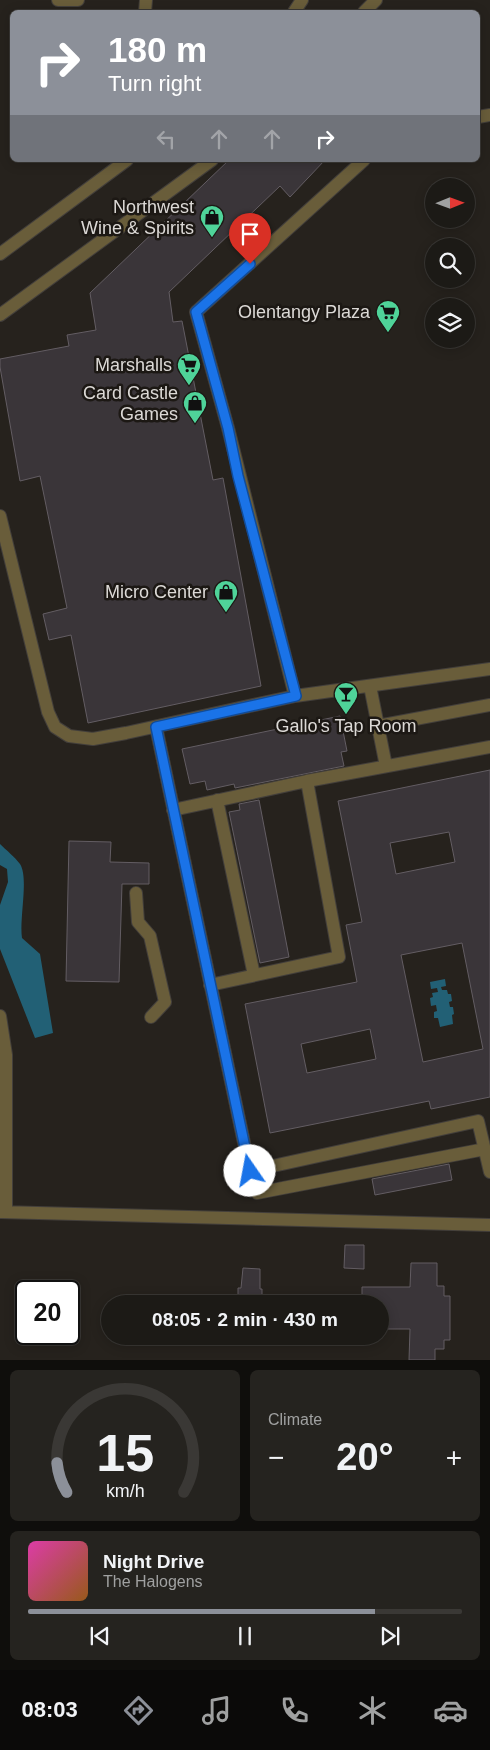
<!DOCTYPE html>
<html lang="en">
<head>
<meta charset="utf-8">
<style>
  body { margin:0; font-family:Arial,sans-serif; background:#25231f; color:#f1f3f6; height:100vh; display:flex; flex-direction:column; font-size:19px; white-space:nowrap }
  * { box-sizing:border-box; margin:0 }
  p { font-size:16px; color:#a0a1a1 }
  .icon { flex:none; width:28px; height:28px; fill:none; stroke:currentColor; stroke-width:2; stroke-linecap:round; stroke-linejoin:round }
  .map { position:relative; height:1360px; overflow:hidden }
  .side { display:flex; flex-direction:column; gap:10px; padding:10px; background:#0f0e0c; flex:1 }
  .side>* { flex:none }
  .guide { position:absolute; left:10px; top:10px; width:470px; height:152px; border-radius:8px; box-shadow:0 2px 12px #0003,0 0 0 1px #3a3835; background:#8c9099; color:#fff; overflow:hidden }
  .needle { width:32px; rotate:89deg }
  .tools { position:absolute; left:425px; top:178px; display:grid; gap:10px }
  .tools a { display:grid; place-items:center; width:50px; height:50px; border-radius:50%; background:#1c1a16; box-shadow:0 2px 12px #0003,0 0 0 1px #3a3835; font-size:25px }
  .speed { position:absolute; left:15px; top:1280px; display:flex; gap:10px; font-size:25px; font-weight:700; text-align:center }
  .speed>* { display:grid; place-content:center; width:65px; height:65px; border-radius:50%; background:#1c1a16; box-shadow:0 2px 12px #0003,0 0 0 1px #3a3835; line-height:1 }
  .speed .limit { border:2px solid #111; border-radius:8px; background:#fff; color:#111 }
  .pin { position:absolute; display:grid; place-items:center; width:42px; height:42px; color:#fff; margin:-51px -21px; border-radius:50% 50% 50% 0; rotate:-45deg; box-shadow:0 0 5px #0007 }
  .pin .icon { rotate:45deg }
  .me { position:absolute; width:55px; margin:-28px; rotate:348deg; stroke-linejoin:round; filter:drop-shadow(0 0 4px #0008) }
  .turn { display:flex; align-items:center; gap:18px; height:105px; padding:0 15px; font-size:22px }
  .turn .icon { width:65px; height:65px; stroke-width:2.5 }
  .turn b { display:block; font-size:35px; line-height:42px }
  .lanes { display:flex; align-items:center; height:48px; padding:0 15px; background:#0003; justify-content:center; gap:25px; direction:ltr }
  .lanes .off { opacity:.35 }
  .big { font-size:38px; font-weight:700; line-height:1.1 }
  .side .widget { flex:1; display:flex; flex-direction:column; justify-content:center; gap:8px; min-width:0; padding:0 18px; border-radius:8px; background:#25231f }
  .side .dial { align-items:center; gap:0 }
  .dial svg { height:130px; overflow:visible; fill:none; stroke:#3a3835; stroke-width:7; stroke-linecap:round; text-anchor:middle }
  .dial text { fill:#f1f3f6; stroke:none }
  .song { display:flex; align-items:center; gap:15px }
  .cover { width:60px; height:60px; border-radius:8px; background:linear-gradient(135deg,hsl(320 70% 55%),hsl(30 70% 35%)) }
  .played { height:5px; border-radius:2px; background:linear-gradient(90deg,#8c9099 80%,#3a3835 80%) }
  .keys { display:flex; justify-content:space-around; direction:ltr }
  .heat { display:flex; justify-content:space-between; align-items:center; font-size:28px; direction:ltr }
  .side .tiles { flex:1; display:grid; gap:10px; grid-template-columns:1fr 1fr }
  .widget:last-child { grid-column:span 2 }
  .trip { position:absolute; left:101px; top:1295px; width:288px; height:50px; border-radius:25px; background:#1c1a16; box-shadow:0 2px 12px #0003,0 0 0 1px #3a3835; font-weight:700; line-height:50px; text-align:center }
  .dock { display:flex; height:80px; justify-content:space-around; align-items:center; background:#0b0a09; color:#a0a1a1 }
  .dock .icon { width:35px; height:35px }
  .dock .current { color:#8c9099 }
  .dock b { font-size:22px; color:#f1f3f6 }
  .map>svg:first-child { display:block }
  .water { fill:#226075 }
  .building { fill:#3a3539; stroke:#635d63; fill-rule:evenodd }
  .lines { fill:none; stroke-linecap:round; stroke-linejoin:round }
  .minor-casing { stroke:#433f3b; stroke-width:14 }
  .minor { stroke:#695d3a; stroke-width:12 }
  .route-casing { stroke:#114b97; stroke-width:12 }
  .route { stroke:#1a73e8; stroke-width:9 }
  .labels { text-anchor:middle; stroke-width:5; stroke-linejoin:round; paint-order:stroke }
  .poi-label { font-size:18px; fill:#dcd9d6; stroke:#1c1814; text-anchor:end }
</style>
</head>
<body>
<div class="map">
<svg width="490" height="1360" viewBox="0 0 490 1360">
  <rect width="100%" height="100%" fill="#26221d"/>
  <path class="water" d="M0 844C6 850 15 857 20 864 29 878 19 918 22 938L40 954 53 1033 35 1038 0 949V905L8 882 7 869 0 865Z
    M445 979 446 986 441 987 442 990H447L448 994H451L452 1001 449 1002 450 1007H453L454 1014 452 1015 453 1024 440 1027 438 1018H434V1012L437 1011 436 1005 431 1006 430 998 433 997 432 993 438 992 437 988 431 989 430 982Z"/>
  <path class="building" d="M229 160H325L290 197 280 186 169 292 173 322 182 321 213 480 223 478 261 686 88 723 71 635 49 640 43 614 67 608 40 476 20 481 0 367V359L69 346 67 335 96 330 90 293Z
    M340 716 347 751 341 752 344 766 235 788 234 784 207 790 205 781 190 784 182 749Z
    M490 770V1097L431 1109 429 1101 270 1133 245 1004 357 982 346 925 362 922 338 801ZM449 832 455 862 396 874 390 843ZM462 943 483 1049 423 1062 401 955ZM370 1029 376 1059 307 1073 301 1044Z
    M259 800 289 957 260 963 229 812 240 810 239 804Z
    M69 841 111 842 110 862 149 863V884H122L119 982 66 981Z
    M449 1164 452 1180 375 1195 372 1179Z
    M345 1245H364V1269L344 1268Z
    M411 1263H437V1286H444V1296H450V1340H444V1349H435V1360H409L410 1329H380V1304H362V1287H410Z
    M243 1268 260 1269V1289H262V1304H238V1288H241Z"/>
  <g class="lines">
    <g class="minor-casing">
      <path id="minor" d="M58 0H78
        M145 12 146 0
        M294 12 302 0
        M364 12 376 0
        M478 117 490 115
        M0 254 127 160
        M0 315 212 160
        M0 516 48 712 55 727 69 736 93 739 126 733 295 696 490 669
        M370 686 386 766
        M295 696 228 428 196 312 364 160
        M378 726 490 705
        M156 727 250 1171 478 1121 490 1172
        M217 800 254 975
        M173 810 307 781
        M136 893 138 922 150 936 165 1002 151 1017
        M210 985 339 957 307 781 490 747
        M0 1016 6 1055V1212
        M250 1171 257 1193 485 1149
        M0 1212 490 1225"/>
    </g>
    <use href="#minor" class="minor"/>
  </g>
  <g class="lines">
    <g class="route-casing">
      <path id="route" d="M250 1171 156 727 296 696 238 476 228 428 196 312 250 264"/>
    </g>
    <use href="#route" class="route"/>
  </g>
  <defs>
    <g id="shop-pin" transform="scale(1.25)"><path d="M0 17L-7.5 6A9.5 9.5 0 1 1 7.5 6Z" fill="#4fd399" stroke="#1c1814"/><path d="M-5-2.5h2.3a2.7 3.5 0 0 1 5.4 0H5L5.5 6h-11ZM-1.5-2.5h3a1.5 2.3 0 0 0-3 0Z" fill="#111"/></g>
    <g id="supermarket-pin" transform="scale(1.25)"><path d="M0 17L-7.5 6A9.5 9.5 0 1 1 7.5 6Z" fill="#4fd399" stroke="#1c1814"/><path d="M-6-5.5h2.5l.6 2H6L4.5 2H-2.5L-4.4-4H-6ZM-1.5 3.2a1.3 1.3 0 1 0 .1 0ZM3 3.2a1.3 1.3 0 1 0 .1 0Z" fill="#111"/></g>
    <g id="bar-pin" transform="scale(1.25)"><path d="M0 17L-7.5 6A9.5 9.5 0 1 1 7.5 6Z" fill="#4fd399" stroke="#1c1814"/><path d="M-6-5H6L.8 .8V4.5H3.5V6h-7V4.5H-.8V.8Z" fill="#111"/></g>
  </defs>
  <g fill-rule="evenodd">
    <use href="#shop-pin" x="212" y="217"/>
    <use href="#supermarket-pin" x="388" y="312"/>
    <use href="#supermarket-pin" x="189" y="365"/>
    <use href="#shop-pin" x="195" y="403"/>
    <use href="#shop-pin" x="226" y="592"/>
    <use href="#bar-pin" x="346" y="694"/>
  </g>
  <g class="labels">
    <g class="poi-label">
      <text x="194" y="213">Northwest<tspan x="194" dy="21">Wine &amp; Spirits</tspan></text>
      <text x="370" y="318">Olentangy Plaza</text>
      <text x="172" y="371">Marshalls</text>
      <text x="178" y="399">Card Castle<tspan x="178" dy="21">Games</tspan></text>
      <text x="208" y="598">Micro Center</text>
      <text x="346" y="732" text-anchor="middle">Gallo's Tap Room</text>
    </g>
  </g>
</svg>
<div class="tools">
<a><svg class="needle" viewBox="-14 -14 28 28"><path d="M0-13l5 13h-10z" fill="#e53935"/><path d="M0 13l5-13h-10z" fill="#a0a1a1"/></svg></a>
<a><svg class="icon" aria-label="search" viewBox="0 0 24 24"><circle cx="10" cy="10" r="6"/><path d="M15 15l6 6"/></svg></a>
<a><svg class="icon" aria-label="layers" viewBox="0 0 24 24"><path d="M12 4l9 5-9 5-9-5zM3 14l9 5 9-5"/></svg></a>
</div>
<div class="speed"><div class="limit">20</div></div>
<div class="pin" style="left:250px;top:264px;background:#d93025"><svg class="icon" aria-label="arrive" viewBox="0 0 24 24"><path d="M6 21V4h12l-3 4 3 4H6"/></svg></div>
<svg class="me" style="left:250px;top:1171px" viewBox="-20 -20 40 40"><circle r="19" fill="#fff"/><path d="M0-13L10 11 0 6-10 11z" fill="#1a73e8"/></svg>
<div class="trip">08:05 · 2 min · 430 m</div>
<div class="guide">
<div class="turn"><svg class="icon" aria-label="right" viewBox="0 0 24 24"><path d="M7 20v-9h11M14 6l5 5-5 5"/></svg><div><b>180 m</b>Turn right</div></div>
<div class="lanes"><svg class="icon off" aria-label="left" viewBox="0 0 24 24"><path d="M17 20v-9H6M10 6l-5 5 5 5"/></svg><svg class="icon off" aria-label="ahead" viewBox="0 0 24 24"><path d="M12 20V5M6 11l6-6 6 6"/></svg><svg class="icon off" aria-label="ahead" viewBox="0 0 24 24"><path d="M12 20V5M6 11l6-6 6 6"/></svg><svg class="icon" aria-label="right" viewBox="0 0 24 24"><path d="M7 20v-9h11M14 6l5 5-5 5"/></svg></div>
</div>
</div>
<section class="side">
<div class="tiles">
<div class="widget dial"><svg viewBox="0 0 100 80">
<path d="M14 69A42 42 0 1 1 86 69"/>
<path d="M14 69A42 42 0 0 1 8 51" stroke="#8c9099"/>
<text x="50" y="56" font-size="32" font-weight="700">15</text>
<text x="50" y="72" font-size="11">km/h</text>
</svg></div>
<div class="widget"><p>Climate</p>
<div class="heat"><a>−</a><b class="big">20°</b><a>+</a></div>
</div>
<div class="widget">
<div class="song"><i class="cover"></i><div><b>Night Drive</b><p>The Halogens</p></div></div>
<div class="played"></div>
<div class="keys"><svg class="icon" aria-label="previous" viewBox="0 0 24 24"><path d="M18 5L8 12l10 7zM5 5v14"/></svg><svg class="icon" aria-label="pause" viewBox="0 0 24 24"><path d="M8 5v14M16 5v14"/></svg><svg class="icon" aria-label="next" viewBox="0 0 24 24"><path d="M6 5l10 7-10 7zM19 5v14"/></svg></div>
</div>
</div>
</section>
<nav class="dock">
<b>08:03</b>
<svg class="icon current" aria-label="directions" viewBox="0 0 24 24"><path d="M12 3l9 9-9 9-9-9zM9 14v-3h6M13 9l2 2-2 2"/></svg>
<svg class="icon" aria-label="music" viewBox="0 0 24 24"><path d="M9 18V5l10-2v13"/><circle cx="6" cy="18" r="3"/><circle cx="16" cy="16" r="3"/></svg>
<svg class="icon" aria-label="phone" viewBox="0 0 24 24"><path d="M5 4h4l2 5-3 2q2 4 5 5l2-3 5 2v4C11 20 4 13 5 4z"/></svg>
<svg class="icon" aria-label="climate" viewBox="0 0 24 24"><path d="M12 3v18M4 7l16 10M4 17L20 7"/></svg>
<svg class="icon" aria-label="car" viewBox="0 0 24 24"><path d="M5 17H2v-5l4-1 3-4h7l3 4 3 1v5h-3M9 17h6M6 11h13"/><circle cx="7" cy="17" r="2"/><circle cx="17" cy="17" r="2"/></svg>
</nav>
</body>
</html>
